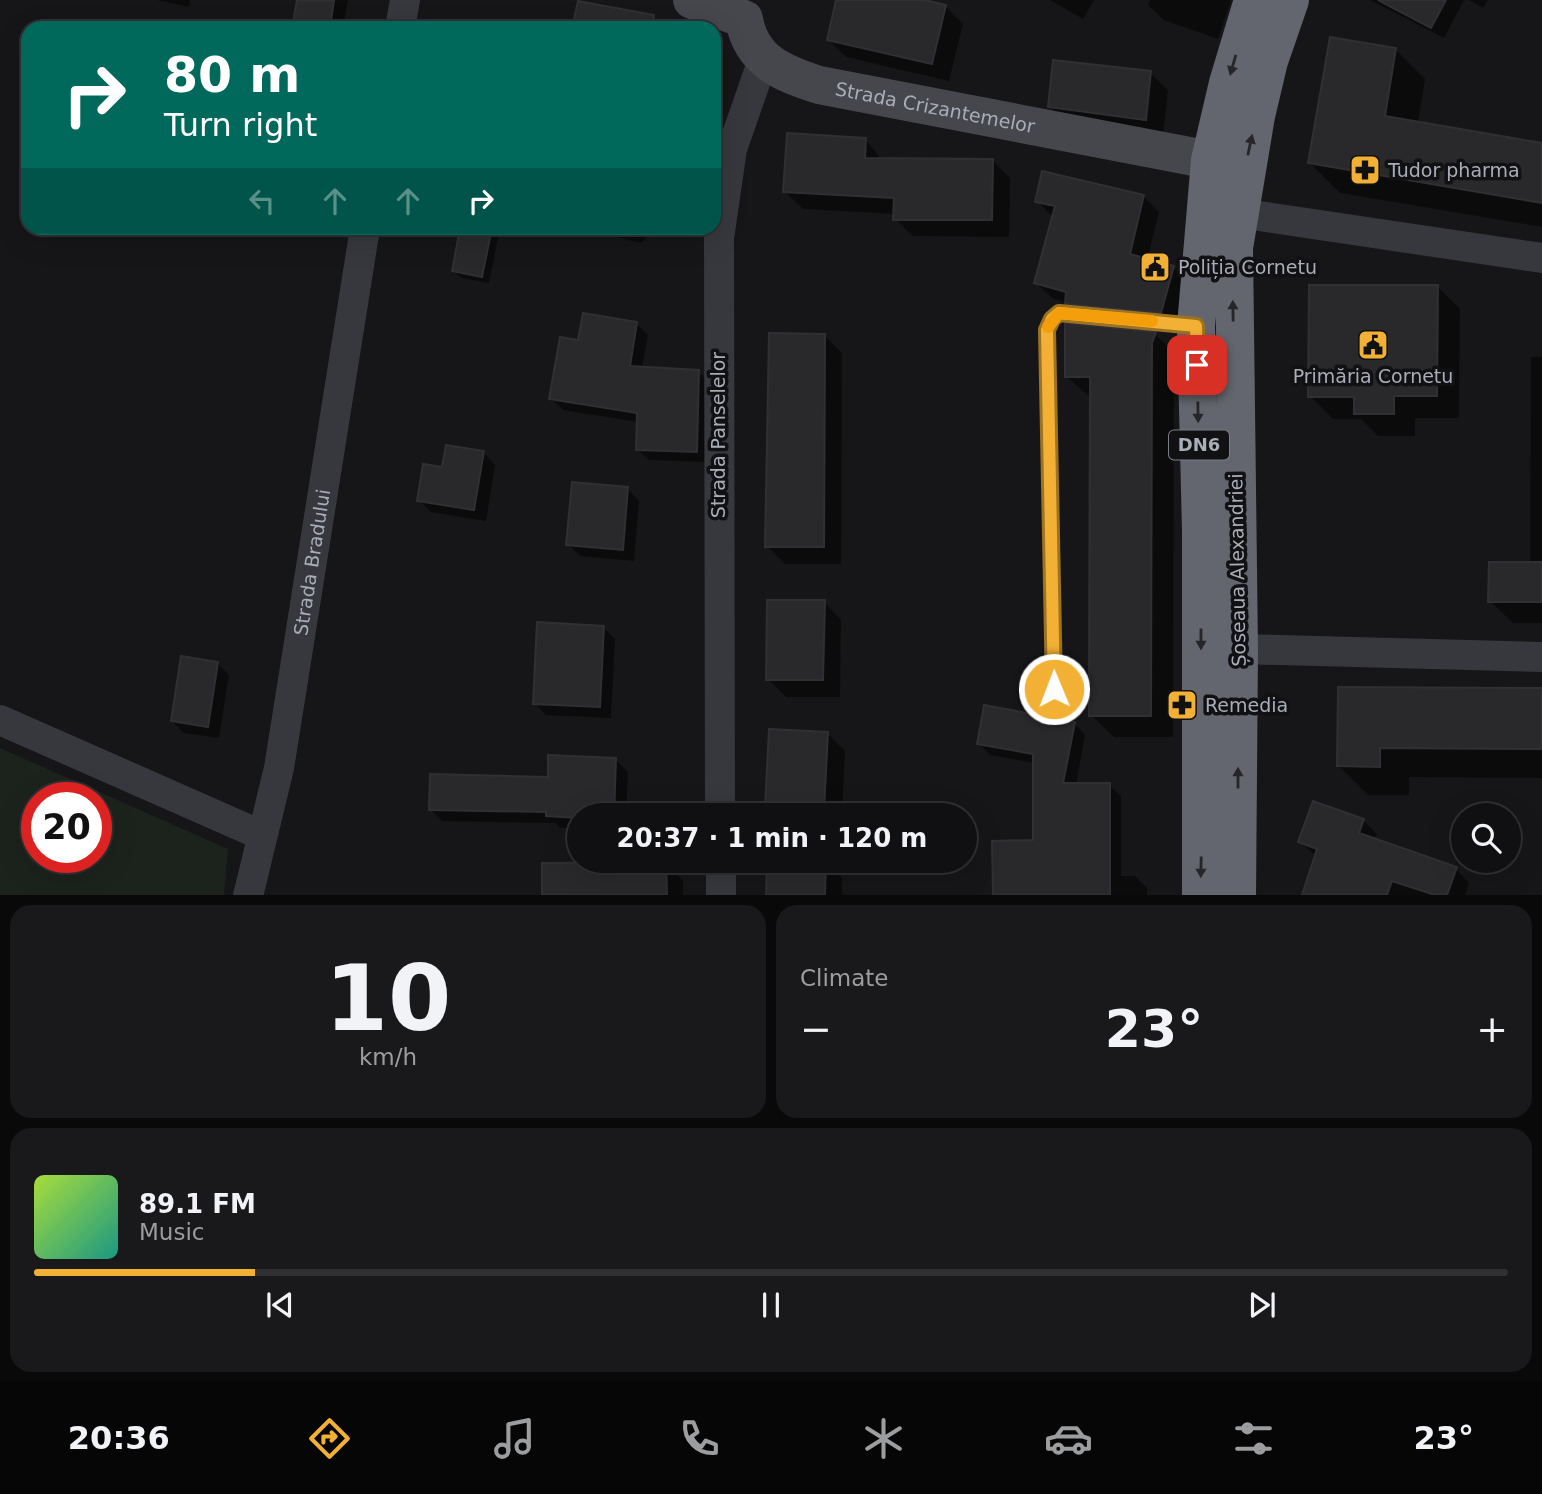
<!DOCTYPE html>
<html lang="en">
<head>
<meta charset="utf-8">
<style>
  body { margin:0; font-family:"DejaVu Sans",sans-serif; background:#19191b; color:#f1f3f6; height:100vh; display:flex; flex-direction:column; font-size:26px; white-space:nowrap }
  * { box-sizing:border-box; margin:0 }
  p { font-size:23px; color:#9c9d9f }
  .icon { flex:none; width:38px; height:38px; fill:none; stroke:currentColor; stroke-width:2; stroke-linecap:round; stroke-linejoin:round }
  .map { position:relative; height:895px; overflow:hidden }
  .side { display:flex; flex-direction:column; gap:10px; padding:10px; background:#09090a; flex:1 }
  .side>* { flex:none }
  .top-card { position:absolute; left:21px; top:21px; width:700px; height:214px; border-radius:21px; box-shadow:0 7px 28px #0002,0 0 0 2px #303032; background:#00695c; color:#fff; overflow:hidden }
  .controls { position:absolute; left:1451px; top:803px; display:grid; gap:14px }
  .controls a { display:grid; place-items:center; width:70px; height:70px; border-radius:50%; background:#101012; box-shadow:0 7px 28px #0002,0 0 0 2px #303032; font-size:35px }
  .speed { position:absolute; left:21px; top:782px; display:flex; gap:14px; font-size:35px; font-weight:700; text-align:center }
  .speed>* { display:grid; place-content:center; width:91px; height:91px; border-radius:50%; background:#101012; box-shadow:0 7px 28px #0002,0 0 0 2px #303032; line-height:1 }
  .speed .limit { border:10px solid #d22; background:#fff; color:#111 }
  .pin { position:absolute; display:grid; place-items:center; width:60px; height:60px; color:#fff; margin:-30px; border-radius:14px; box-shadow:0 4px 10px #0006 }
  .me { position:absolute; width:77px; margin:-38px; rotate:359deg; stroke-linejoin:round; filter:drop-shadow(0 0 5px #0008) }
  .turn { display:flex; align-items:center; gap:24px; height:147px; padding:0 28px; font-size:32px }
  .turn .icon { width:91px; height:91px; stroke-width:2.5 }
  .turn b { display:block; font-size:49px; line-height:60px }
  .lanes { display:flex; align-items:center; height:66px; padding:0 28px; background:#0003; justify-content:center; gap:35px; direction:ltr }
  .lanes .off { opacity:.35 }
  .big { font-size:52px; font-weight:600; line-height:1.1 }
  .side .card { flex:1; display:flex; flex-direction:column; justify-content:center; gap:10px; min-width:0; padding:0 24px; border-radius:21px; background:#19191b }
  .side .dial { align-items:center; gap:0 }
  .dial b { font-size:91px; line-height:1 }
  .song { display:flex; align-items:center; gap:21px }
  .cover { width:84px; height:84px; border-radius:10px; background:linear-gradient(135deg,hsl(80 70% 55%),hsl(170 70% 35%)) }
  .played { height:7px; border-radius:4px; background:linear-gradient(90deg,#f2b134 15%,#303032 15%) }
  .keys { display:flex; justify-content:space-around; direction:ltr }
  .heat { display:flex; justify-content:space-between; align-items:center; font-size:38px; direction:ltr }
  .side .tiles { flex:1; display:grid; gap:10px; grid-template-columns:1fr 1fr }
  .card:last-child { grid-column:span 2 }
  .trip { position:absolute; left:567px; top:803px; width:410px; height:70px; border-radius:35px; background:#101012; box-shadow:0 7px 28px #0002,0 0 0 2px #303032; font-weight:600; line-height:70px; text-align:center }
  .tab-bar { display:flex; height:112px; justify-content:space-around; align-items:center; background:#060607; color:#9c9d9f }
  .tab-bar .icon { width:49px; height:49px }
  .tab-bar .active { color:#f2b134 }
  .tab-bar b { font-size:32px; color:#f1f3f6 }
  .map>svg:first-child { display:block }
  .green { fill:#1c231d; fill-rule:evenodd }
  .shadow { fill:#0007 }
  .building { fill:#29292c; stroke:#303034; stroke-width:2 }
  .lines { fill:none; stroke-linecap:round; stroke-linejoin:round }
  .lane { stroke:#37383d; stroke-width:14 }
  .street { stroke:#37383d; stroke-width:30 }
  .secondary { stroke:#45474d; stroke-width:38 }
  .highway { stroke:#63666e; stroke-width:38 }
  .oneway { fill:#26262a }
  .route-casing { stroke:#9d7322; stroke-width:18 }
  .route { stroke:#f2b134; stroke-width:12 }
  .slow { stroke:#f59e0b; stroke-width:12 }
  .labels { text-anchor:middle; stroke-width:7; stroke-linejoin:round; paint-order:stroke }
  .shield { fill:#111113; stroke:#7b7e86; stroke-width:2 }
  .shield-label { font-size:18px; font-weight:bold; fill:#a8adb8 }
  .street-label { font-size:19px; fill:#a8adb8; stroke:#111113 }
  .poi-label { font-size:19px; fill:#a8adb8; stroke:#111113; text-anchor:start }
</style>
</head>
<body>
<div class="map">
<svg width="1542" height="896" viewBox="0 0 1542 896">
  <rect width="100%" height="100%" fill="#161618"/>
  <path class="green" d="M0 748 228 849 224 895H0ZM37 798H96V858H37Z"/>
  <path class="shadow" d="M157 0H190L189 7Z
    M298 0H348L343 28H294Z
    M838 0H917L945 6 963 24 949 81 846 57 829 40Z
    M1050 0H1094L1083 19Z
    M1150 0H1231L1218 39 1164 20 1148 5Z
    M1370 0H1464L1444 38Z
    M1469 0H1488L1483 8Z
    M579 3 682 28H574Z
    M1395 49 1425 79 1418 123 1542 144V227L1340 193 1310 163Z
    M1150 73 1168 90 1163 136 1067 124 1049 106Z
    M865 139 882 160 993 161 1010 178 1009 237 913 236 895 219V214L803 209 785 192Z
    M1143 196 1159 212 1147 261 1173 268 1189 284 1176 328 1083 319 1067 303 1052 298 1036 283 1053 217 1037 201Z
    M462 228H500L489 283 461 278 454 271Z
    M595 228H656L641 243 600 233Z
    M1437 286 1460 309 1459 418H1415V436H1378L1361 419H1333L1310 396Z
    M636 323 648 335 642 368 698 372 710 383 708 462 649 460 637 449 638 422 563 410 551 399 579 342Z
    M1155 334 1177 356 1174 366 1173 737H1114L1091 715 1092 399 1067 377Z
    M824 335 842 353 841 564H785L767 546Z
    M1531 357H1542V623H1513L1490 601 1530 564Z
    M484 453 495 465 486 521 431 512 419 500 444 469Z
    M628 489 639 501 634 561 580 556 568 544Z
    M824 602 841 620 840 697H786L768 679Z
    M603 627 615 639 611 718 546 715 534 703Z
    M217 663 229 675 219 738 184 733 172 721Z
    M1340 688 1542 690V778L1409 777V795H1368L1339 766Z
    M1074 723 1085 735 1076 785H1109L1121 796V876H1135L1147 888V896H992L994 843 1034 841V763L990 755 979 743Z
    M827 733 845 751 842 816H776L767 807Z
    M616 760 628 772 626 816H579V828H560L556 823 442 821 430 809Z
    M1363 820 1377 834 1374 840 1456 869 1469 883 1465 896H1304L1317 857 1300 842Z
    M769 861H825L842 878V896H768Z
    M666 864 683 881V896H544V865Z"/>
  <path class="building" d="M297 0H334L330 28H292Z
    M836 0H925L946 5 932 64 827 40Z
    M1378 0H1446L1431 28Z
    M578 1 654 15 653 28H572Z
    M1330 37 1396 48 1385 116 1542 143V203L1308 163Z
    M1053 60 1151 71 1146 120 1048 107Z
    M787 133 866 138 865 158 993 159 992 220H893L894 198 783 192Z
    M1042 171 1144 195 1130 254 1174 266 1161 313 1065 304 1066 292 1034 283 1055 206 1035 202Z
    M460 228H492L482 277 452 271Z
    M1309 285H1438L1437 396H1394V414H1354V397H1308Z
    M583 313 637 322 630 366 699 370 697 452 636 450 637 413 549 399 560 337 578 340Z
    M1065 323 1156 332 1152 343 1151 716H1089L1090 377H1065Z
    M769 333 825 334 824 547H765Z
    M446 445 484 451 474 510 417 501 423 464 442 467Z
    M572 482 628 487 623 550 566 545Z
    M1489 562H1542V602H1488Z
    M767 600H825L823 680H766Z
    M537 622 604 626 600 707 533 704Z
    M181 656 218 662 208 727 171 721Z
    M1338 687 1542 688V749L1380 748V767L1337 766Z
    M984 705 1075 722 1063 783H1110V895H993L992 841 1033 840V754L977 744Z
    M769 729 828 732 824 810 765 807Z
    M548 755 616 758 614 816 579 818 546 816V812L429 810 430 774 548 777Z
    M1313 801 1364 819 1359 833 1457 867 1447 895H1435L1392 881 1387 895H1302L1317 849 1298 842Z
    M767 861H826L825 895H766Z
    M666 862 667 895H542V863Z"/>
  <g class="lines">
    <path class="lane" d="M1054 689 1047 330 1052 319 1059 313 1195 326"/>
    <g class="street">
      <path d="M400 28 405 0"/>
      <path d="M1239 213 1542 258"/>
      <path d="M1239 649 1542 657"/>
      <path d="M0 720 261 835"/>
      <path d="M720 816 719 238 732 149 763 60"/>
      <path d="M721 861V896"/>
      <path id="s1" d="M248 896 279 768 365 228"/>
    </g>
    <path class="secondary" id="s2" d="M692 0 744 19C751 61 782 73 819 85L1210 160"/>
    <path class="highway" d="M1201 896V531L1196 326 1210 160 1228 83 1253 0
      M1237 896 1239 649 1234 248 1256 116 1269 61 1290 0"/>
  </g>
  <defs><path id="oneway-solid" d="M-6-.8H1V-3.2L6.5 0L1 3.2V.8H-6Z" transform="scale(1.75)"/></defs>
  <g class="oneway">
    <use href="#oneway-solid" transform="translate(1233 65) rotate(106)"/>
    <use href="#oneway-solid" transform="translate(1250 145) rotate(-78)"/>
    <use href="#oneway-solid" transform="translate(1233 311) rotate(-91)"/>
    <use href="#oneway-solid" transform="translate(1198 412) rotate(89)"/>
    <use href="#oneway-solid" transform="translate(1201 639) rotate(90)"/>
    <use href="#oneway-solid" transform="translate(1238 778) rotate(-90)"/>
    <use href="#oneway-solid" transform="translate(1201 867) rotate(91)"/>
  </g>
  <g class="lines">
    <g class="route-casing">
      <path id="route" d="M1054 689 1047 330 1052 319 1059 313 1196 326 1197 365"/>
    </g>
    <use href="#route" class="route"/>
    <path class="slow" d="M1048 327 1059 313 1152 321"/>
  </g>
  <defs>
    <g id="pharmacy-square" transform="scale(1.575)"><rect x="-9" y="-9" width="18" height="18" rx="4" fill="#f2b134" stroke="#111113"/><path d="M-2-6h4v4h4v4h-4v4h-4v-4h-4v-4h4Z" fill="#111"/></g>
    <g id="civic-square" transform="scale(1.575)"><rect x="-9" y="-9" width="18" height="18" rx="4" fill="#f2b134" stroke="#111113"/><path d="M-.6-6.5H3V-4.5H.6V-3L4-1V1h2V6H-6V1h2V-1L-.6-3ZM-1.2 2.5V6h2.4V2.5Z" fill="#111"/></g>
  </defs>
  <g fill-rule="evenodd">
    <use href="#pharmacy-square" x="1365" y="170"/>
    <use href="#civic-square" x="1155" y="267"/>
    <use href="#civic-square" x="1373" y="345"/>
    <use href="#pharmacy-square" x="1182" y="705"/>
  </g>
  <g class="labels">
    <rect class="shield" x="1169" y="430.5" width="60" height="29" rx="5"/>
    <g class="shield-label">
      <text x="1199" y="451">DN6</text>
    </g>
    <g class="street-label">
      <text dy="7" stroke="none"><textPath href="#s2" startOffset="280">Strada Crizantemelor</textPath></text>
      <text transform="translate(718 435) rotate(-90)" y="7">Strada Panselelor</text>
      <text dy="7" stroke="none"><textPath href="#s1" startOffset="340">Strada Bradului</textPath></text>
      <text transform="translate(1237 570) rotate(-91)" y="7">Șoseaua Alexandriei</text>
    </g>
    <g class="poi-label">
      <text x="1388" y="177">Tudor pharma</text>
      <text x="1178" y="274">Poliția Cornetu</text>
      <text x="1373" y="383" text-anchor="middle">Primăria Cornetu</text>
      <text x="1205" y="712">Remedia</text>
    </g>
  </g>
</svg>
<div class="controls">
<a><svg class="icon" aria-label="search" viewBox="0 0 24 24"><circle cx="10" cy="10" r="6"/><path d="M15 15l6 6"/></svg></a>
</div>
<div class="speed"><div class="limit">20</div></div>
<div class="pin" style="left:1197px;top:365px;background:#d93025"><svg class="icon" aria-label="arrive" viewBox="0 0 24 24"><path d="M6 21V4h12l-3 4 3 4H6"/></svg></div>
<svg class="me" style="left:1054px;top:689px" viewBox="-20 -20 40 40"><circle r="17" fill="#f2b134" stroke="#fff" stroke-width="3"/><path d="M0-11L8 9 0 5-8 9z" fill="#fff"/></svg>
<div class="trip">20:37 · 1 min · 120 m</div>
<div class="top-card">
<div class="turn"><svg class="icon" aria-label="right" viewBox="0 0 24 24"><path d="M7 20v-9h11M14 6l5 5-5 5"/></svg><div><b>80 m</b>Turn right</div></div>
<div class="lanes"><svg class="icon off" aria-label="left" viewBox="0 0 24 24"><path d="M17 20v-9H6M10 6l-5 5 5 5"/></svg><svg class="icon off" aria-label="ahead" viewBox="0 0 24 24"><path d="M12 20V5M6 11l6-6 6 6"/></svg><svg class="icon off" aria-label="ahead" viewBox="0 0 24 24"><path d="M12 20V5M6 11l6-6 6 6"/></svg><svg class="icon" aria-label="right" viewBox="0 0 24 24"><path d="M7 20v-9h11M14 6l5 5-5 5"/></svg></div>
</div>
</div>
<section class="side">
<div class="tiles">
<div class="card dial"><b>10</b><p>km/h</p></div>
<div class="card"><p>Climate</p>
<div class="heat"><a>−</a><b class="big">23°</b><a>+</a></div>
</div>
<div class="card">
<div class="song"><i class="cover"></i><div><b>89.1 FM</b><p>Music</p></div></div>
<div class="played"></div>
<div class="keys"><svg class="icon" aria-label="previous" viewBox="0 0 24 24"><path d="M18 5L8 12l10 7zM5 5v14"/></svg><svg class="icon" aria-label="pause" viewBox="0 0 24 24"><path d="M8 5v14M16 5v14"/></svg><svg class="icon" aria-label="next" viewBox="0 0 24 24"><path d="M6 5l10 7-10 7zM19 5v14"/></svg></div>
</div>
</div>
</section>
<nav class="tab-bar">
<b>20:36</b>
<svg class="icon active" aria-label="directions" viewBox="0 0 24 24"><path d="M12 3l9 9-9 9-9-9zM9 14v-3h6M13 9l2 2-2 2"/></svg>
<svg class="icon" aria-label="music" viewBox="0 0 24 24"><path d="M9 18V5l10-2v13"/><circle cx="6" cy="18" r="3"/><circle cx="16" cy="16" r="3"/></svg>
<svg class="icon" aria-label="phone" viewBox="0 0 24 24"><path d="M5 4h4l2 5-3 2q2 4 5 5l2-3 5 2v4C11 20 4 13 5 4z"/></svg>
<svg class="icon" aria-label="climate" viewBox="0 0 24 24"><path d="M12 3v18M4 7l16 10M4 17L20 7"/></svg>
<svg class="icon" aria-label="car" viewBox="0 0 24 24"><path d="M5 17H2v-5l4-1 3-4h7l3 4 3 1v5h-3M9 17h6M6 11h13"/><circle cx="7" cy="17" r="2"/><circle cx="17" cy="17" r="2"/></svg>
<svg class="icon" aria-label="filters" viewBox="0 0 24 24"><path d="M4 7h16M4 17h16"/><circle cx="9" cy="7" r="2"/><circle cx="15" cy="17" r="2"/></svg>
<b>23°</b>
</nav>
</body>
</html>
